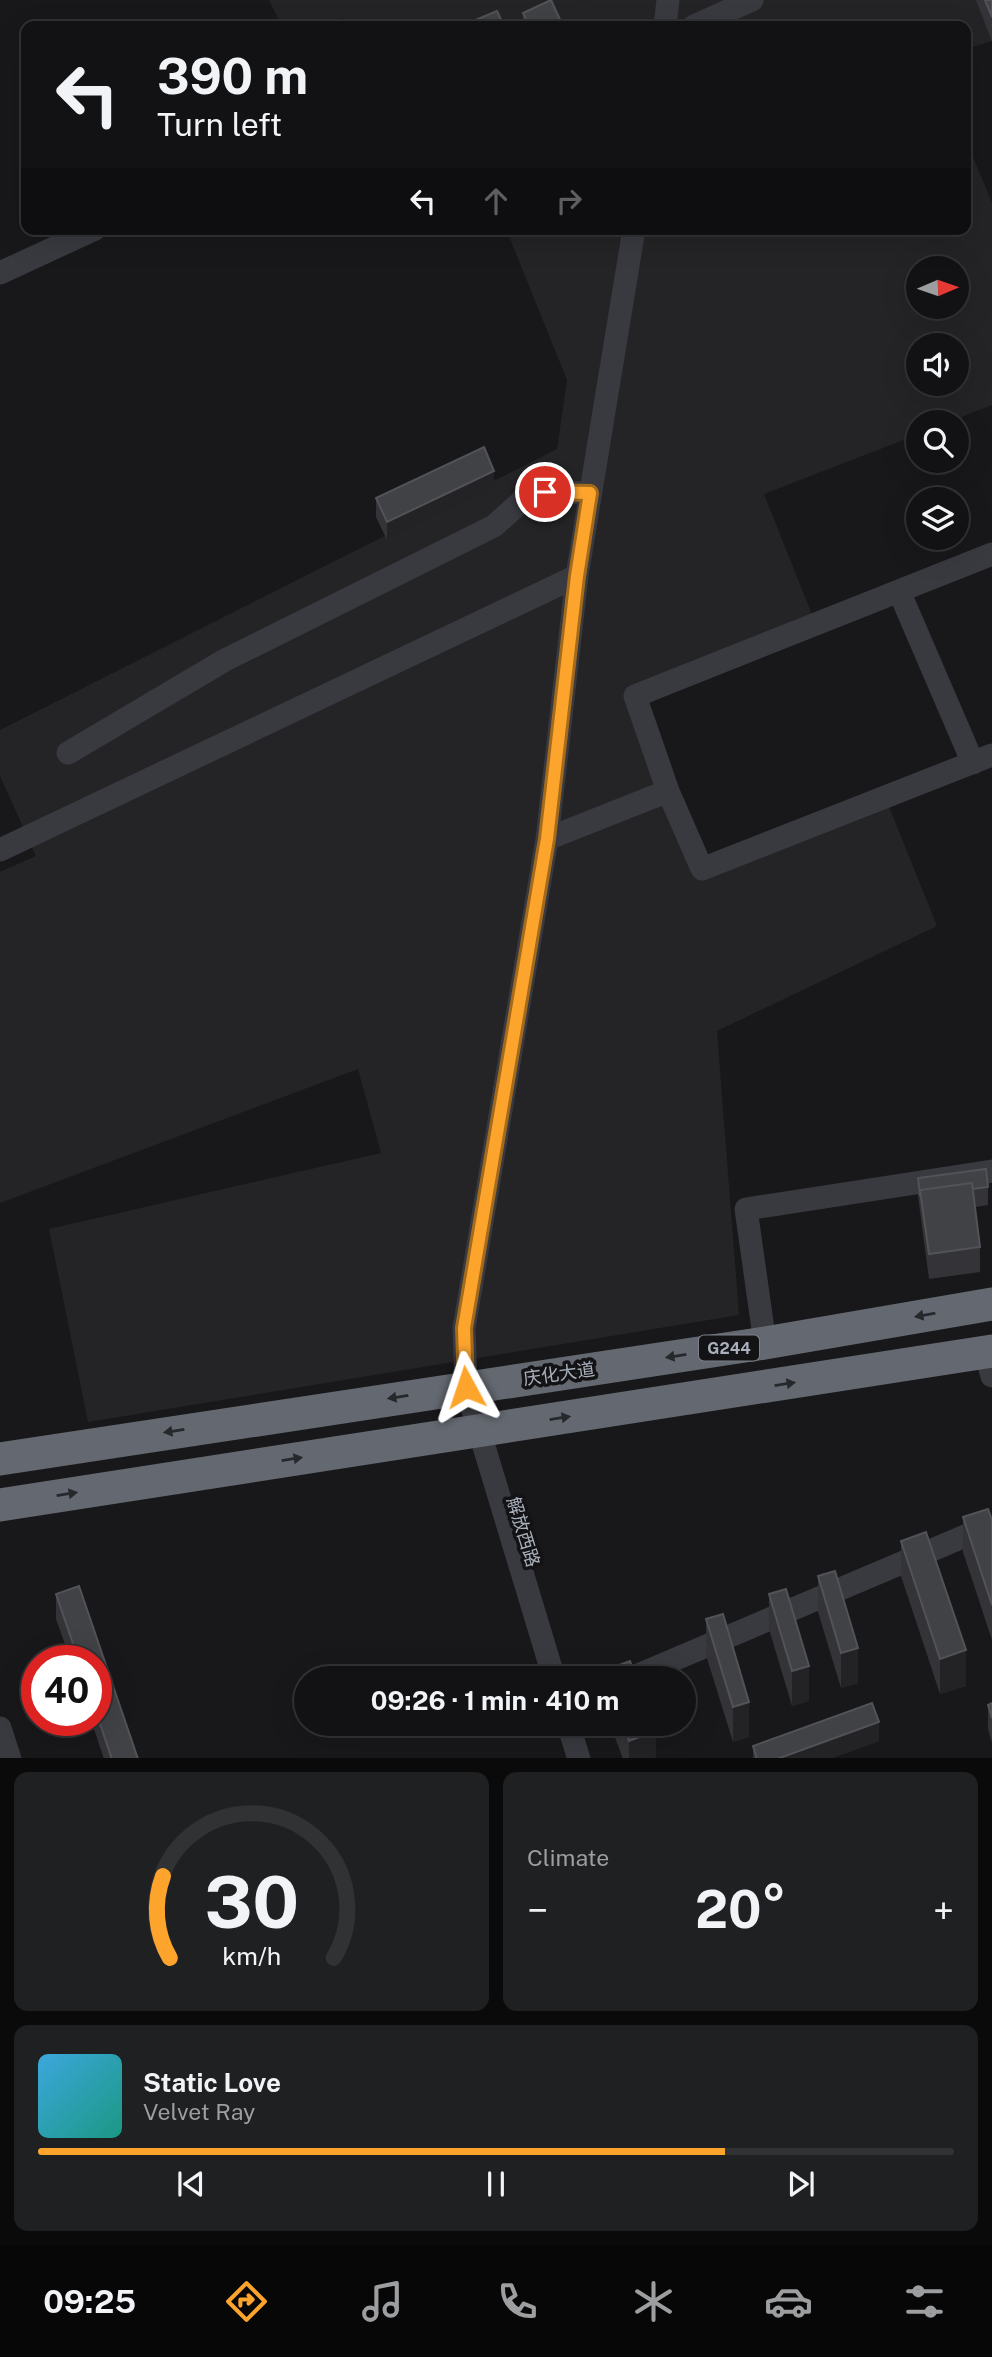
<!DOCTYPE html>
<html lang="en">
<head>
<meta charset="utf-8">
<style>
  body { margin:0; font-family:"Public Sans","Noto Sans SC",sans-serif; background:#1f2022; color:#f1f3f6; height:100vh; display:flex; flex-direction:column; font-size:26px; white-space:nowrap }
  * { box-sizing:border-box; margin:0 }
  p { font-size:23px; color:#9c9ea0 }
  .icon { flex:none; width:38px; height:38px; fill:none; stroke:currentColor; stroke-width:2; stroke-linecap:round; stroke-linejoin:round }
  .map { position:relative; height:1758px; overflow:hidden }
  .details { display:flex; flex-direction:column; gap:14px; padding:14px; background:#0a0a0b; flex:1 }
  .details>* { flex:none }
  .banner { position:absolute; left:21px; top:21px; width:950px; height:214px; border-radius:14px; box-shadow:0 7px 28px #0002,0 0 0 2px #313234; background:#121214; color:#f1f3f6; overflow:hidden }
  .needle { width:46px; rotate:88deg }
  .controls { position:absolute; left:906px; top:256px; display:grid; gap:14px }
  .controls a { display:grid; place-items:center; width:63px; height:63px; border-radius:50%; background:#121214; box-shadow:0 7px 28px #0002,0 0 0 2px #313234; font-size:35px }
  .speed { position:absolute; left:21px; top:1645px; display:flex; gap:14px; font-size:35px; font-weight:700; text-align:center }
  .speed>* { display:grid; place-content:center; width:91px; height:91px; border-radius:50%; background:#121214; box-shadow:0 7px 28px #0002,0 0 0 2px #313234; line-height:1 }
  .speed .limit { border:10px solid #d22; background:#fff; color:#111 }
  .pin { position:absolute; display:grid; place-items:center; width:60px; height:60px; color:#fff; margin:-30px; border:4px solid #fff; border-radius:50%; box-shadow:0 2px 7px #0007 }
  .me { position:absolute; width:77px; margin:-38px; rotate:355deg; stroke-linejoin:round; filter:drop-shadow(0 0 5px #0008) }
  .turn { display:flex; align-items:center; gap:24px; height:147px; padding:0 21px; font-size:32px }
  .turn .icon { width:91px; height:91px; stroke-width:2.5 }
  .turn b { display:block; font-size:49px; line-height:60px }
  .lanes { display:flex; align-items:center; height:66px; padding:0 21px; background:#0003; justify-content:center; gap:35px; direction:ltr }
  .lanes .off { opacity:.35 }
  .big { font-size:52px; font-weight:700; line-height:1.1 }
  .details .widget { flex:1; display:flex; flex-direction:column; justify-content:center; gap:10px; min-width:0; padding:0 24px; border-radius:14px; background:#1f2022 }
  .details .dial { align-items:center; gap:0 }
  .dial svg { height:182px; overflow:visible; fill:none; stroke:#313234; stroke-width:7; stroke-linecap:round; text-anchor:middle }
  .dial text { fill:#f1f3f6; stroke:none }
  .song { display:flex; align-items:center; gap:21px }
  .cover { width:84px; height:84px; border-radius:10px; background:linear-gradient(135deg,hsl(200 70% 55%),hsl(170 70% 35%)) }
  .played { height:7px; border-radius:4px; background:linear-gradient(90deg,#fda42d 75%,#313234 75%) }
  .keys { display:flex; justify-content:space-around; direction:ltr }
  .heat { display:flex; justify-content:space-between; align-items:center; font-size:38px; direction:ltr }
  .details .tiles { flex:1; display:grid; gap:14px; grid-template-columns:1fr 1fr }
  .widget:last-child { grid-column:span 2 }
  .trip { position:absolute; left:294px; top:1666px; width:402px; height:70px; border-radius:35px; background:#121214; box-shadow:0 7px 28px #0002,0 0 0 2px #313234; font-weight:700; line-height:70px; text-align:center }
  .tab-bar { display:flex; height:112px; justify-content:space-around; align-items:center; background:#070708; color:#9c9ea0 }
  .tab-bar .icon { width:49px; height:49px }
  .tab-bar .on { color:#fda42d }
  .tab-bar b { font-size:32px; color:#f1f3f6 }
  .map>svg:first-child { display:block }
  .built { fill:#242427; fill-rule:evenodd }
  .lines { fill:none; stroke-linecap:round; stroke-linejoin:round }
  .minor { stroke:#393a40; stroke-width:23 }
  .highway { stroke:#646971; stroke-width:33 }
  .wall { fill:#343438 }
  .shaded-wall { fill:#232326 }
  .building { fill:#404246; stroke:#515358; stroke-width:2 }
  .oneway { fill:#27282c }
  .route-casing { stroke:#a46b1d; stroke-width:18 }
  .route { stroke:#fda42d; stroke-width:12 }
  .labels { text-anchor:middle; stroke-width:7; stroke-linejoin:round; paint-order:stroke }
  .shield { fill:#131315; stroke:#7c8189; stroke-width:2 }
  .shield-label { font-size:16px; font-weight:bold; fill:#a9b0bb }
  .street-label { font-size:18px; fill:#a9b0bb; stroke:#131315 }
</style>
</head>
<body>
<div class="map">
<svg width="992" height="1759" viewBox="0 0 992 1759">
  <rect width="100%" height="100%" fill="#18181a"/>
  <path class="built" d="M269 0H992V41L966 49V26H346L343 18 311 26H282Z
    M966 140 992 203V405L949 422H919V434L764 494 813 617 627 692 702 879 888 804 937 926 717 1031 739 1315 88 1422 49 1229 381 1153 358 1069 0 1203V872L36 856 0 776V730L557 449 567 380 506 229H966ZM919 268H957V306H919ZM919 345H957V383H919Z"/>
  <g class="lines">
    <path class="minor" d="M665 26 668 0
      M694 26 752 0
      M0 273 95 229
      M899 591 973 763
      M68 753 225 660 494 526 523 500 545 492 590 493
      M668 791 702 869 992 755
      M547 839 668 791 635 696 992 554
      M0 850 577 576
      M765 1343 746 1209 992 1171
      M985 1352 992 1376
      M554 1678 466 1387 464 1328 547 839 577 576 634 229
      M631 1678 977 1531
      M568 1724 579 1759
      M0 1728 10 1759"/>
    <path class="highway" d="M0 1459 765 1343 992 1304
      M0 1505 992 1351"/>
  </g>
  <path class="wall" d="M976 0H992V42Z
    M523 13 563 26H523Z
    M494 490 387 540 376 517V498Z
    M918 1178 988 1187V1205L975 1207 980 1247V1272L929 1279 918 1196Z
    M963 1517 992 1520V1640L963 1552Z
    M901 1541 966 1686 940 1694 901 1576Z
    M818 1576 858 1683 841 1688 818 1612Z
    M79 1586 138 1759H104L91 1720H96V1661H71L56 1619V1594Z
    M769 1594 809 1701 792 1706 769 1629Z
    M706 1619 749 1737 733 1742 706 1655Z
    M992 1703V1743L988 1729V1705Z
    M610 1724H653L656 1759H623Z
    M879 1741 829 1759H753V1746Z"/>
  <path class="shaded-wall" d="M576 0H593L576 7Z
    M494 471V490L387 540V522Z
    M858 1648V1683L841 1688V1653Z
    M966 1650V1686L940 1694V1659Z
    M809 1666V1701L792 1706V1671Z
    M749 1702V1737L733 1742V1707Z
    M879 1722V1741L829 1759H777Z
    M656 1731V1759H629V1741Z"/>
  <path class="building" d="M551 0 563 26H529L523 13Z
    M985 0H992V17Z
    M497 11 504 26H461Z
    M484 447 494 471 387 522 376 498Z
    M986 1169 988 1187 973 1189 972 1183 920 1190V1196L918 1178Z
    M972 1183 980 1247 929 1254 920 1190Z
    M988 1509 992 1520V1605L963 1517Z
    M926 1532 966 1650 940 1659 901 1541Z
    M835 1571 858 1648 841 1653 818 1576Z
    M79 1586 138 1759H112L96 1712V1661H79L56 1594Z
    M786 1589 809 1666 792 1671 769 1594Z
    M723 1614 749 1702 733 1707 706 1619Z
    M630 1661 636 1678H606L603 1671Z
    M872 1703 879 1722 777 1759H757L753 1746Z
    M992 1703V1718L988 1705Z
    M623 1724H653L656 1731 629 1741Z"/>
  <defs><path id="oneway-solid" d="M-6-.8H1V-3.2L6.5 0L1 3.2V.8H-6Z" transform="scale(1.75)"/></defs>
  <g class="oneway">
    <use href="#oneway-solid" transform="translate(925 1315) rotate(170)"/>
    <use href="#oneway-solid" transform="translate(676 1356) rotate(171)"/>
    <use href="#oneway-solid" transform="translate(785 1384) rotate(-9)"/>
    <use href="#oneway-solid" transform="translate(398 1397) rotate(171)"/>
    <use href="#oneway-solid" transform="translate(560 1418) rotate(-9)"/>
    <use href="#oneway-solid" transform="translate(174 1431) rotate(171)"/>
    <use href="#oneway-solid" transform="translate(292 1459) rotate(-9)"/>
    <use href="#oneway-solid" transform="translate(67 1494) rotate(-9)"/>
  </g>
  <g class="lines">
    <g class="route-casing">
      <path id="route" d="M466 1387 464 1328 547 839 577 576 590 493 545 492"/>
    </g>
    <use href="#route" class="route"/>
  </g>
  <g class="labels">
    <rect class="shield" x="699" y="1335.5" width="60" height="25" rx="5"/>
    <g class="shield-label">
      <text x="729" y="1354">G244</text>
    </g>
    <g class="street-label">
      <text transform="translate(559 1374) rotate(-8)" y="6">庆化大道</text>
      <text transform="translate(523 1532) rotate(73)" y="6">解放西路</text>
    </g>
  </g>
</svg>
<div class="controls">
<a><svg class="needle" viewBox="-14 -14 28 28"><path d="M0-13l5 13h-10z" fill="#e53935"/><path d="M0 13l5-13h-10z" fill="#9c9ea0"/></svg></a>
<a><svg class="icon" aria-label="sound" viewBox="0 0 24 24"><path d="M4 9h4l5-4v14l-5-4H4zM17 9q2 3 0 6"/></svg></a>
<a><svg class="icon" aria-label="search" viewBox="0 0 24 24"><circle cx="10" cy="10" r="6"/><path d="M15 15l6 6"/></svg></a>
<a><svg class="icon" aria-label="layers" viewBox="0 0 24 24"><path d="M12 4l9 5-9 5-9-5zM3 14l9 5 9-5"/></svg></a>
</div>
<div class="speed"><div class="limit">40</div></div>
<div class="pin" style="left:545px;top:492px;background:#d93025"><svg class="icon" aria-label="arrive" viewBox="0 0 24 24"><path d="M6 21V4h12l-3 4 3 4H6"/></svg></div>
<svg class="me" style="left:466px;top:1387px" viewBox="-20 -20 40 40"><path d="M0-17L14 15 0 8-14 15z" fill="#fda42d" stroke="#fff" stroke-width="4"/></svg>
<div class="trip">09:26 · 1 min · 410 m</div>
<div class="banner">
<div class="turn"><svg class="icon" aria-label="left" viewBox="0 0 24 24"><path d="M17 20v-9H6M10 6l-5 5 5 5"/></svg><div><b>390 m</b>Turn left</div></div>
<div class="lanes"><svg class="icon" aria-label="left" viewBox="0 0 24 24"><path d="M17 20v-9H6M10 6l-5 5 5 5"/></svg><svg class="icon off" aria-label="ahead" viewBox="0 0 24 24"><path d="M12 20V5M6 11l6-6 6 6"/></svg><svg class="icon off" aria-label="right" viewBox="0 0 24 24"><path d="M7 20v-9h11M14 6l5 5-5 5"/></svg></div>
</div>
</div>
<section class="details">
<div class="tiles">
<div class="widget dial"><svg viewBox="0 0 100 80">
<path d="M14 69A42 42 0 1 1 86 69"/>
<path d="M14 69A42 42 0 0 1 11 33" stroke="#fda42d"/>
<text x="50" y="56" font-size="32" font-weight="700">30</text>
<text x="50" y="72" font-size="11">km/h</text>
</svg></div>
<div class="widget"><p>Climate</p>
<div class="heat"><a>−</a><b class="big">20°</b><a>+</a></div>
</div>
<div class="widget">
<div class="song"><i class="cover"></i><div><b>Static Love</b><p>Velvet Ray</p></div></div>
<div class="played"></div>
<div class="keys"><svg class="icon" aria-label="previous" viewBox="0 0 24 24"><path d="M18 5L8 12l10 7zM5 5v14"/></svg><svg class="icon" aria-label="pause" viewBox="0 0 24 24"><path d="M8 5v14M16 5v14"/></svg><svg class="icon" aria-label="next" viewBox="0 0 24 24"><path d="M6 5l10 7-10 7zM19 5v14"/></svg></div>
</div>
</div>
</section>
<nav class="tab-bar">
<b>09:25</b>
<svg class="icon on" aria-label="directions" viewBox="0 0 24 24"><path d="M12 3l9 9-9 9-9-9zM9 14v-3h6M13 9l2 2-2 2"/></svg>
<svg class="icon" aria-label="music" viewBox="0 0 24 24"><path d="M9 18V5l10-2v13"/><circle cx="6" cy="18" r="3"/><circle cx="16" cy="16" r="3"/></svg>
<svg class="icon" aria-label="phone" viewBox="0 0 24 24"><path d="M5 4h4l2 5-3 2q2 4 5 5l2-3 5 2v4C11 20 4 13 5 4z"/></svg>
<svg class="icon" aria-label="climate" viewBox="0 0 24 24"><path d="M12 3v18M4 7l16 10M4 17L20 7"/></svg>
<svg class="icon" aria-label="car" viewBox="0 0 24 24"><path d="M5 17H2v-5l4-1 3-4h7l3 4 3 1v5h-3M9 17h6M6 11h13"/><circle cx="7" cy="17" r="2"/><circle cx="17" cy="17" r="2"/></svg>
<svg class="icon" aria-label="filters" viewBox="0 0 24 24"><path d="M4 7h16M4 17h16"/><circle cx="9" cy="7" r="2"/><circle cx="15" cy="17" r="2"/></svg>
</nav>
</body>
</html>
